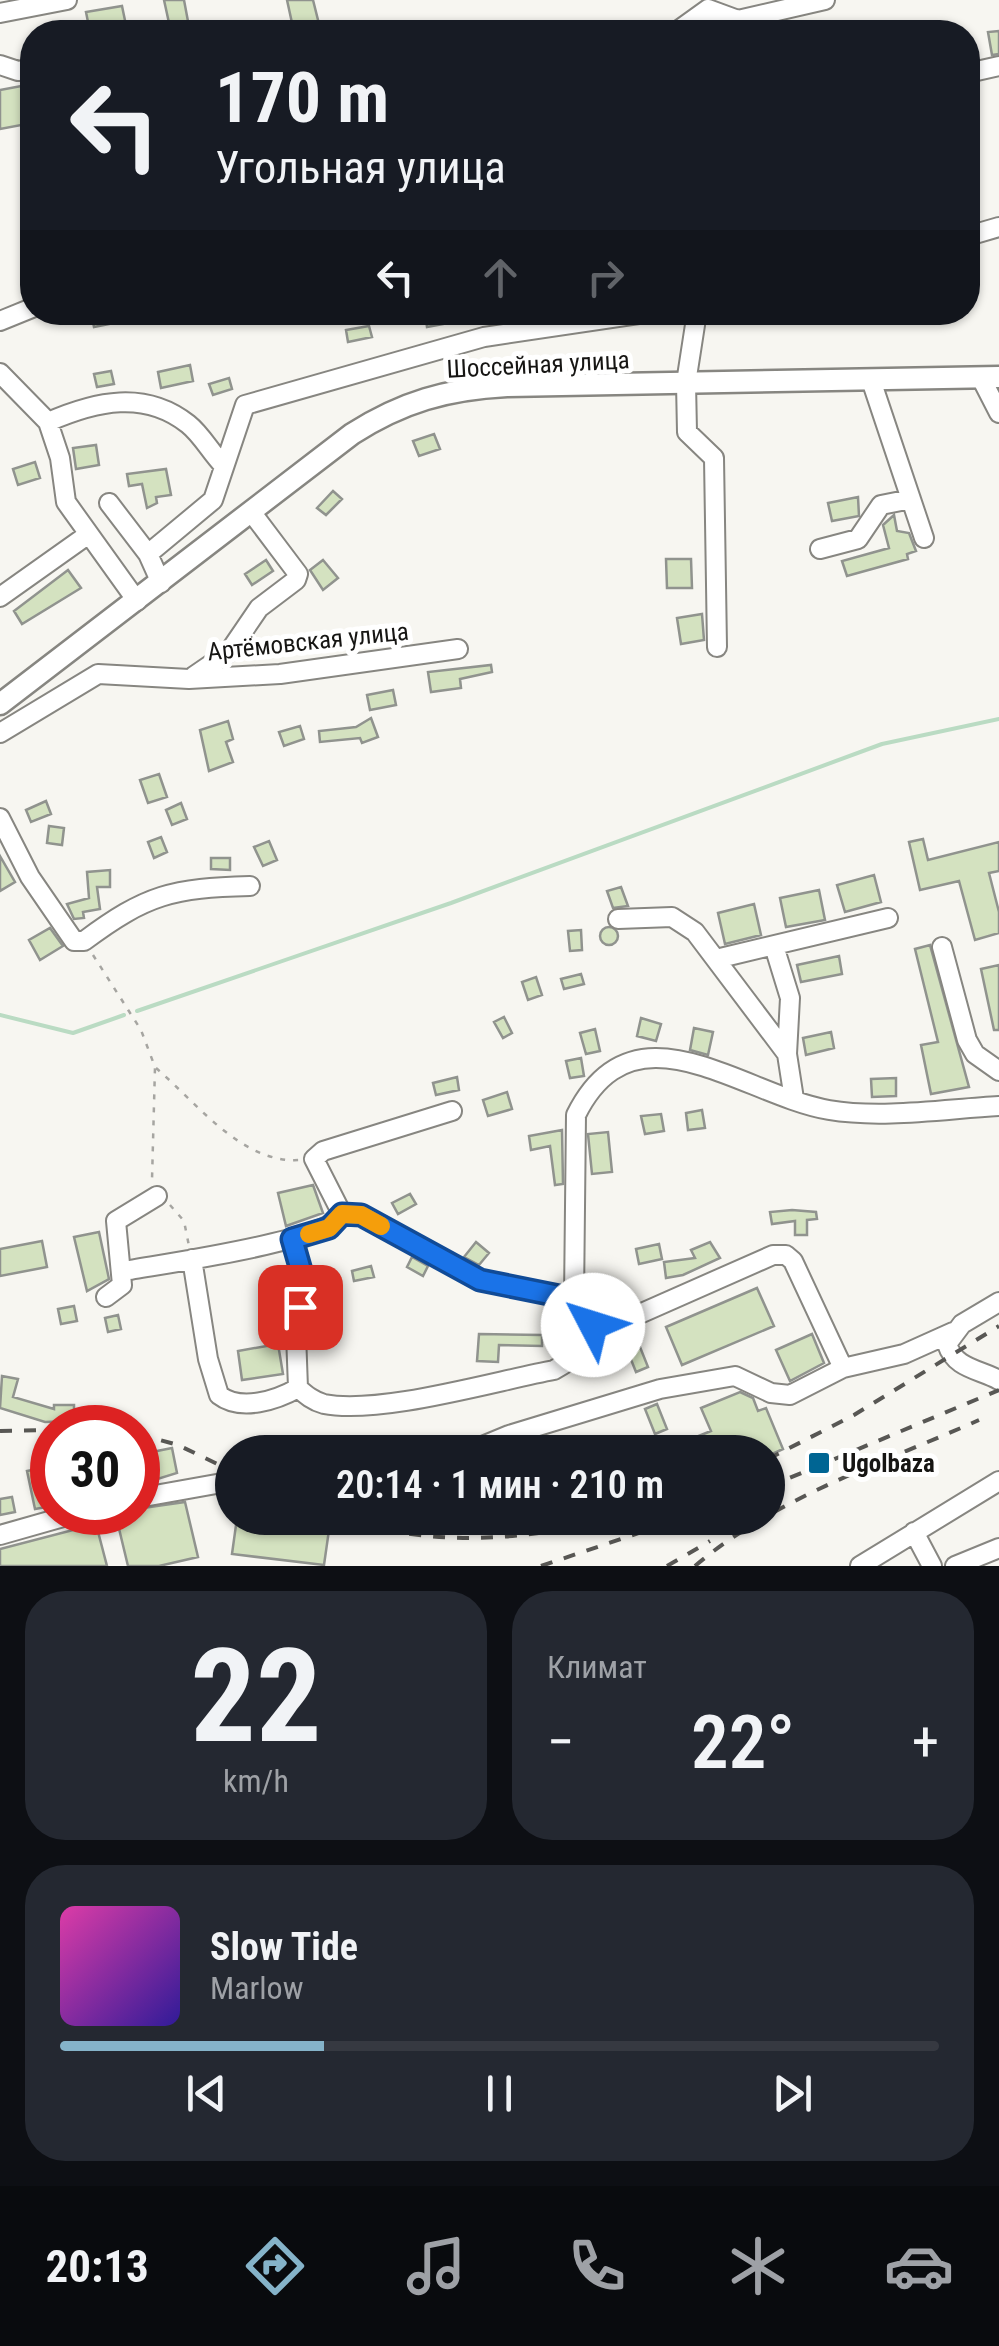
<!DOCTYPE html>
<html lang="ru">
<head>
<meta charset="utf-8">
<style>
  body { margin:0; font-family:"Roboto Condensed",sans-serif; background:#242831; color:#f1f3f6; height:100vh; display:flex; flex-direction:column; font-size:38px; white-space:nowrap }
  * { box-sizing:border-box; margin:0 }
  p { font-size:32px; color:#9ea1a6 }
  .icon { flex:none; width:55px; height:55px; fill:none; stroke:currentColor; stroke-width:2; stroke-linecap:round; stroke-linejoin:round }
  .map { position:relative; height:1566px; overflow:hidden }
  .side { display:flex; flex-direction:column; gap:25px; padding:25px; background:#0d0f14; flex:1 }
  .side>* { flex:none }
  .hud { position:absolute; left:20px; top:20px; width:960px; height:305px; border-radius:40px; box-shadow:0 2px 8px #0004; background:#171b24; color:#f1f3f6; overflow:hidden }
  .speed { position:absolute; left:30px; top:1405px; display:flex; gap:20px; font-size:50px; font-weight:700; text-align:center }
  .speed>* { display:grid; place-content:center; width:130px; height:130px; border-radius:50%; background:#171b24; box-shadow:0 2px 8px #0004; line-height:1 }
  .speed .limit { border:15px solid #d22; background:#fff; color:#111 }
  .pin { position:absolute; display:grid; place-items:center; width:85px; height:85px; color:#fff; margin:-42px; border-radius:20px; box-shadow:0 5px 15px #0006 }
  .me { position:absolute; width:110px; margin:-55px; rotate:310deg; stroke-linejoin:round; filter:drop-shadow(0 0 8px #0008) }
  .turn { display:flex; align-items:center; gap:35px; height:210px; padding:0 30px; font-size:45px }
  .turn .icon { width:130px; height:130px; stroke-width:2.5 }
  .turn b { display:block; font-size:70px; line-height:85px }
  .lanes { display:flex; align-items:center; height:95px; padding:0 30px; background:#0003; justify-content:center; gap:50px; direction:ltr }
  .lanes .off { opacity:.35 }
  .big { font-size:75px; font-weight:600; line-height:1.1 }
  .side .widget { flex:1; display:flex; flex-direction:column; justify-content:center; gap:15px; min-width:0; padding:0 35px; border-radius:40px; background:#242831 }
  .side .dial { align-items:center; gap:0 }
  .dial b { font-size:130px; line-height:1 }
  .song { display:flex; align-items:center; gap:30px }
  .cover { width:120px; height:120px; border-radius:15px; background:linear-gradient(135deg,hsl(320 70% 55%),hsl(250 70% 35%)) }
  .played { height:10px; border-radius:5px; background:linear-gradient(90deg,#85b3c9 30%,#363941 30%) }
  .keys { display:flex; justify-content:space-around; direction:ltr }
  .heat { display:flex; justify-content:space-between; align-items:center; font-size:55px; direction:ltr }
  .side .tiles { flex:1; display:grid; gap:25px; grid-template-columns:1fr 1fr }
  .widget:last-child { grid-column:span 2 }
  .trip { position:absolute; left:215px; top:1435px; width:570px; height:100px; border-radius:50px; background:#171b24; box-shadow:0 2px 8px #0004; font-weight:600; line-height:100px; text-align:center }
  .tab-bar { display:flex; height:160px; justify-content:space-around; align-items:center; background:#090b0e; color:#9ea1a6 }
  .tab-bar .icon { width:70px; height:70px }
  .tab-bar .on { color:#85b3c9 }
  .tab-bar b { font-size:45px; color:#f1f3f6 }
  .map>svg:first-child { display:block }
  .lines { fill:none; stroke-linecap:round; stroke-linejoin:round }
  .stream { stroke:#badbc3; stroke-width:4 }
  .building { fill:#d4e2c0; stroke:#90938e; stroke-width:2.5 }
  .minor-casing { stroke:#878681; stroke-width:22 }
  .major-casing { stroke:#878681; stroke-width:25 }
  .path { stroke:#a6a5a1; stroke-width:2.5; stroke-dasharray:5 8; stroke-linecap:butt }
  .minor { stroke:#fff; stroke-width:18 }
  .major { stroke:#fff; stroke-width:20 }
  .rail { stroke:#585754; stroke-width:4; stroke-dasharray:12 12; stroke-linecap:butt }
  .route-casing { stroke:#114b97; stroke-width:25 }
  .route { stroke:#1a73e8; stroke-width:18 }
  .slow { stroke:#f59e0b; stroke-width:18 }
  .poi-dot { fill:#006593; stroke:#fff; stroke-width:4 }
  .labels { text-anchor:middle; stroke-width:10; stroke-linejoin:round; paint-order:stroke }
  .street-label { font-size:25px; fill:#161513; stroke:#fff }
  .poi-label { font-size:25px; font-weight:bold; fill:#161513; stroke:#fff; text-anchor:start }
</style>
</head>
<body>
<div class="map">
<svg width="999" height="1566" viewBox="0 0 999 1566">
  <rect width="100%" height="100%" fill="#f7f6f1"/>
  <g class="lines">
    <path class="stream" d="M137 1011 451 903 882 744 999 719
      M0 1015 73 1033 124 1015"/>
  </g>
  <path class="building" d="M164 0H184L190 32H171Z
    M287 0H313L321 32H294Z
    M122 6 127 30 90 32 86 12Z
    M999 31V54L992 55 988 32Z
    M32 84V123L0 129V90Z
    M91 312H112L114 323 94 327Z
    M425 312H470V319L427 327Z
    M369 326 372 337 348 342 346 330Z
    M190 365 193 381 161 388 158 372Z
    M111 371 114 384 97 387 94 374Z
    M229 378 232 389 213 395 209 384Z
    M434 434 440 449 419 456 413 441Z
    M96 445 99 465 76 469 73 448Z
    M35 462 40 478 18 485 13 469Z
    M166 469 171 495 156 497 157 503 147 508 142 484 129 486 127 474Z
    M333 491 342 499 326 515 317 508Z
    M858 497 859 516 832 521 828 503Z
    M894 515 897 531 909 533 916 551 907 554 908 559 847 576 842 561 889 548 883 525Z
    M666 559H691L692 588H667Z
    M266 560 273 571 252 585 245 574Z
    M323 560 338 578 323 590 310 570Z
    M68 570 81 588 22 624 14 611Z
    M702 614 704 640 681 644 677 618Z
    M491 665 492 672 460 679 461 688 431 692 428 672Z
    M393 690 396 705 370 710 367 695Z
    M371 718 378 737 362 743 360 738 320 742 319 731 356 727Z
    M228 721 233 739 226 742 233 762 209 771 200 730Z
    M300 726 304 739 284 746 279 732Z
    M159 774 167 797 148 803 140 780Z
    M46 801 51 814 31 822 26 810Z
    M181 803 187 819 172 825 166 810Z
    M49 826 64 828 62 845 47 843Z
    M161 837 167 852 154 858 148 842Z
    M923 839 928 860 999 842V871L989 873 999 912V933L975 940 959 881 920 890 909 842Z
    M269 841 277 860 263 866 254 847Z
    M0 856 15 882 0 891Z
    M211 858H230V870L211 869Z
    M110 870V887H97L100 909 83 912 84 918 74 919 67 904 89 898 87 872Z
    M874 875 881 902 845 912 837 885Z
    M621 887 628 906 613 908 607 891Z
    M819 890 825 920 786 927 780 898Z
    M754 904 761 935 725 944 718 913Z
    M600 936a9 9 0 1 1 18 0a9 9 0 1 1-18 0Z
    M50 928 63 946 40 960 29 940Z
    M581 930 582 950 570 951 568 931Z
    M930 945 969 1087 931 1094 921 1045 938 1042 915 949Z
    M839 956 842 974 801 982 797 965Z
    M999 965V1030H994L981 969Z
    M581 974 584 984 564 989 561 979Z
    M536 977 542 995 528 1000 522 982Z
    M504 1017 512 1033 503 1038 494 1022Z
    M641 1018 661 1024 656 1041 637 1036Z
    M694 1028 713 1032 708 1055 690 1050Z
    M595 1029 600 1051 586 1054 580 1033Z
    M831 1032 834 1048 806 1055 803 1038Z
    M581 1058 584 1076 570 1078 566 1061Z
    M457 1077 459 1090 436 1095 433 1083Z
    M896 1078V1096L872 1097 871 1079Z
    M507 1092 512 1109 488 1116 483 1100Z
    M702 1110 705 1128 688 1130 686 1113Z
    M661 1114 664 1131 645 1134 641 1116Z
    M562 1130 563 1184 555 1185 550 1146 531 1150 529 1136Z
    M608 1132 612 1172 592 1174 588 1134Z
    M313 1185 323 1213 286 1226 278 1193Z
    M410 1194 416 1204 398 1214 392 1203Z
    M792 1210 816 1212 817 1219 807 1220V1235H795V1221L772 1224 770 1212Z
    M99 1232 109 1279 87 1291 74 1237Z
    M42 1241 47 1267 0 1276V1249Z
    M476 1242 489 1253 479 1265 464 1257Z
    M710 1242 720 1258 683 1275 666 1278 664 1262 695 1258 691 1250Z
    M659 1244 662 1259 639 1264 636 1249Z
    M412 1257 428 1266 423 1276 407 1267Z
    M371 1266 374 1277 354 1281 352 1271Z
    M757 1288 774 1326 682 1365 666 1327Z
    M74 1306 77 1321 61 1324 58 1309Z
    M118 1315 121 1329 108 1332 105 1318Z
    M479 1334 542 1335V1346L499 1345 498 1362 477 1361Z
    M812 1334 824 1363 790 1381 776 1350Z
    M638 1342 648 1367 636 1372 626 1347Z
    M278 1344 283 1374 242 1380 238 1351Z
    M2 1376 18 1379 13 1397 54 1409V1405H74V1421L45 1422 0 1408Z
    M740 1392 753 1398 758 1411 766 1408 783 1449 768 1456 659 1452 711 1431 701 1408Z
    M657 1404 667 1429 655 1434 645 1409Z
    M138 1432H142L147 1453 172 1448 177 1473 138 1485Z
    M332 1438 334 1452H274V1446Z
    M52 1466V1506L35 1509 27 1471Z
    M12 1497 15 1512 0 1515V1499Z
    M185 1502 198 1557 159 1566H128L115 1512Z
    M237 1518 330 1523 324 1565 232 1554Z
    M436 1518H499V1524L437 1532Z
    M96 1524 107 1566H0V1549Z"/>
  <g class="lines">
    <g class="minor-casing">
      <path id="minor" d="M0 13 67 0
        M676 32 708 9 738 20 825 0
        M0 65 18 71 32 69
        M968 73 999 66
        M968 236 999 227
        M697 312 686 383 687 432 714 458 717 647
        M0 321 32 308
        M0 373 48 422 60 458 66 502 137 601
        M981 378 999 413
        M871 380 924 538
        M48 422C96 401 145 390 188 424 202 435 211 453 224 466
        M109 503 148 554 161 583
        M820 549 858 539 881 505 911 499
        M148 554 213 500 245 405 484 337 652 312
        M0 597 86 536
        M194 676 229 652 259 608 296 580 298 574 252 513
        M0 733 98 674 189 679 280 674 458 649
        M0 818 30 877 74 941H84C147 894 173 888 250 886
        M618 919 672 917 695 932 787 1054 794 1099
        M774 946 790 998 787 1054
        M942 947 967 1040 975 1054 999 1071
        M716 959 888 918
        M292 1239 304 1281 296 1334 298 1388C306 1395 313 1401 324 1404 380 1415 495 1381 554 1370 594 1347 602 1338 574 1299L480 1280 361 1215 342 1214 314 1159 323 1151 452 1111
        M192 1259 208 1359 219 1395C241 1412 277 1400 298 1388
        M124 1271C161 1264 327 1242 342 1214
        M106 1297 122 1285 116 1221 157 1196
        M574 1299 576 1115C634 998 742 1095 829 1110 882 1119 945 1109 999 1106
        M999 1302 962 1324 947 1344C955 1369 979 1369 999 1380
        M592 1335 773 1255H786L793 1261 843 1368
        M468 1452 509 1435 660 1389 735 1376 771 1393 790 1395 843 1368 904 1354 953 1332
        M138 1498 222 1483
        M914 1532 932 1566
        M0 1535 81 1512
        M860 1566 999 1481
        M955 1566 999 1548"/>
    </g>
    <g class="major-casing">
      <path id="major" d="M0 704 352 434C402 402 447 389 507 386L999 377"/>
    </g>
    <path class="path" d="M93 955 141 1030 155 1067 152 1180
      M156 1068C198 1104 242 1164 300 1160
      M170 1205 184 1221 189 1246"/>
    <use href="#minor" class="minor"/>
    <use href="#major" class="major"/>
    <path class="rail" d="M0 1431 52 1430
      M138 1434 178 1445 232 1471
      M768 1459 854 1415 999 1326
      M768 1487 999 1390
      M339 1518C438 1548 518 1541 617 1518
      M541 1566 683 1518
      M667 1566 710 1541
      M695 1566C776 1497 883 1463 979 1420"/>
  </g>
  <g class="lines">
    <g class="route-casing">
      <path id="route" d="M300 1307 304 1281 292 1239 329 1228 342 1214 361 1215 480 1280 574 1299 593 1325"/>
    </g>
    <use href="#route" class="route"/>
    <path class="slow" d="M309 1234 329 1228 342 1214 361 1215 381 1226"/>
  </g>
  <rect class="poi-dot" x="807" y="1451" width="24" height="24" rx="5"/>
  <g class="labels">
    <g class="street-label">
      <text transform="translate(538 364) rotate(-3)" y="9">Шоссейная улица</text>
      <text transform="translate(308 641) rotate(-6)" y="9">Артёмовская улица</text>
    </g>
    <g class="poi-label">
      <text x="842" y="1472">Ugolbaza</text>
    </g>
  </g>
</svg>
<div class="speed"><div class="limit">30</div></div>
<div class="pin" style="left:300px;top:1307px;background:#d93025"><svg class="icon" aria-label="arrive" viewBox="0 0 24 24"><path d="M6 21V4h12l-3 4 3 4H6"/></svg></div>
<svg class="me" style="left:593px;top:1325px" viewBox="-20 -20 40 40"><circle r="19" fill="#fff"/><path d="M0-13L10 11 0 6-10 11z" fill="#1a73e8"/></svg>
<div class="trip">20:14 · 1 мин · 210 m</div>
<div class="hud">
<div class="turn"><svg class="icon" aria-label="left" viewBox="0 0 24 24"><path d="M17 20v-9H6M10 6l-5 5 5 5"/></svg><div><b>170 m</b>Угольная улица</div></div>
<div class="lanes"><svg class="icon" aria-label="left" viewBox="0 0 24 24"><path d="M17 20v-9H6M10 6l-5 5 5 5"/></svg><svg class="icon off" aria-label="ahead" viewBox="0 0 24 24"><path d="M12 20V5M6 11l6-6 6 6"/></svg><svg class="icon off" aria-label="right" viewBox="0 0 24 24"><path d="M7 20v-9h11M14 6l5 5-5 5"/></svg></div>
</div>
</div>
<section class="side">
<div class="tiles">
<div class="widget dial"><b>22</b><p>km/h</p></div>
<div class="widget"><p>Климат</p>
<div class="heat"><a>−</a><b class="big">22°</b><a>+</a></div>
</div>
<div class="widget">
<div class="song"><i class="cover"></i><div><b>Slow Tide</b><p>Marlow</p></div></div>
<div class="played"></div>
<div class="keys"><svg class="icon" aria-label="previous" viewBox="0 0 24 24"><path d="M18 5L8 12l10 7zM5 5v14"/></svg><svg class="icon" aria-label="pause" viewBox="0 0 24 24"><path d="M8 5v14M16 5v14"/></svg><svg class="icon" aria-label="next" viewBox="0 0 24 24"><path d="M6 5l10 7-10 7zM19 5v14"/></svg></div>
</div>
</div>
</section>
<nav class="tab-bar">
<b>20:13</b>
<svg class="icon on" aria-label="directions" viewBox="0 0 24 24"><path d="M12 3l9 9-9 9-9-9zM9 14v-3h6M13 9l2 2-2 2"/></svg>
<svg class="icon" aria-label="music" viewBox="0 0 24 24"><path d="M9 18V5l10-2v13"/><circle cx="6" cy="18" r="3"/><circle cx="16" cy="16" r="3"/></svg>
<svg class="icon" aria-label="phone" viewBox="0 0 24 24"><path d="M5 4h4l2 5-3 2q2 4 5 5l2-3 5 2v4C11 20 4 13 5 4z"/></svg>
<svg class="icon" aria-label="climate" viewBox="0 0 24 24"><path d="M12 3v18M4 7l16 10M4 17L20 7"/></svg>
<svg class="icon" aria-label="car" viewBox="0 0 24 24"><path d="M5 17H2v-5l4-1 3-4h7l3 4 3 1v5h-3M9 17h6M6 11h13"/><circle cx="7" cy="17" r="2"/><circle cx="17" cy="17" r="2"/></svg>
</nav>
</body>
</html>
